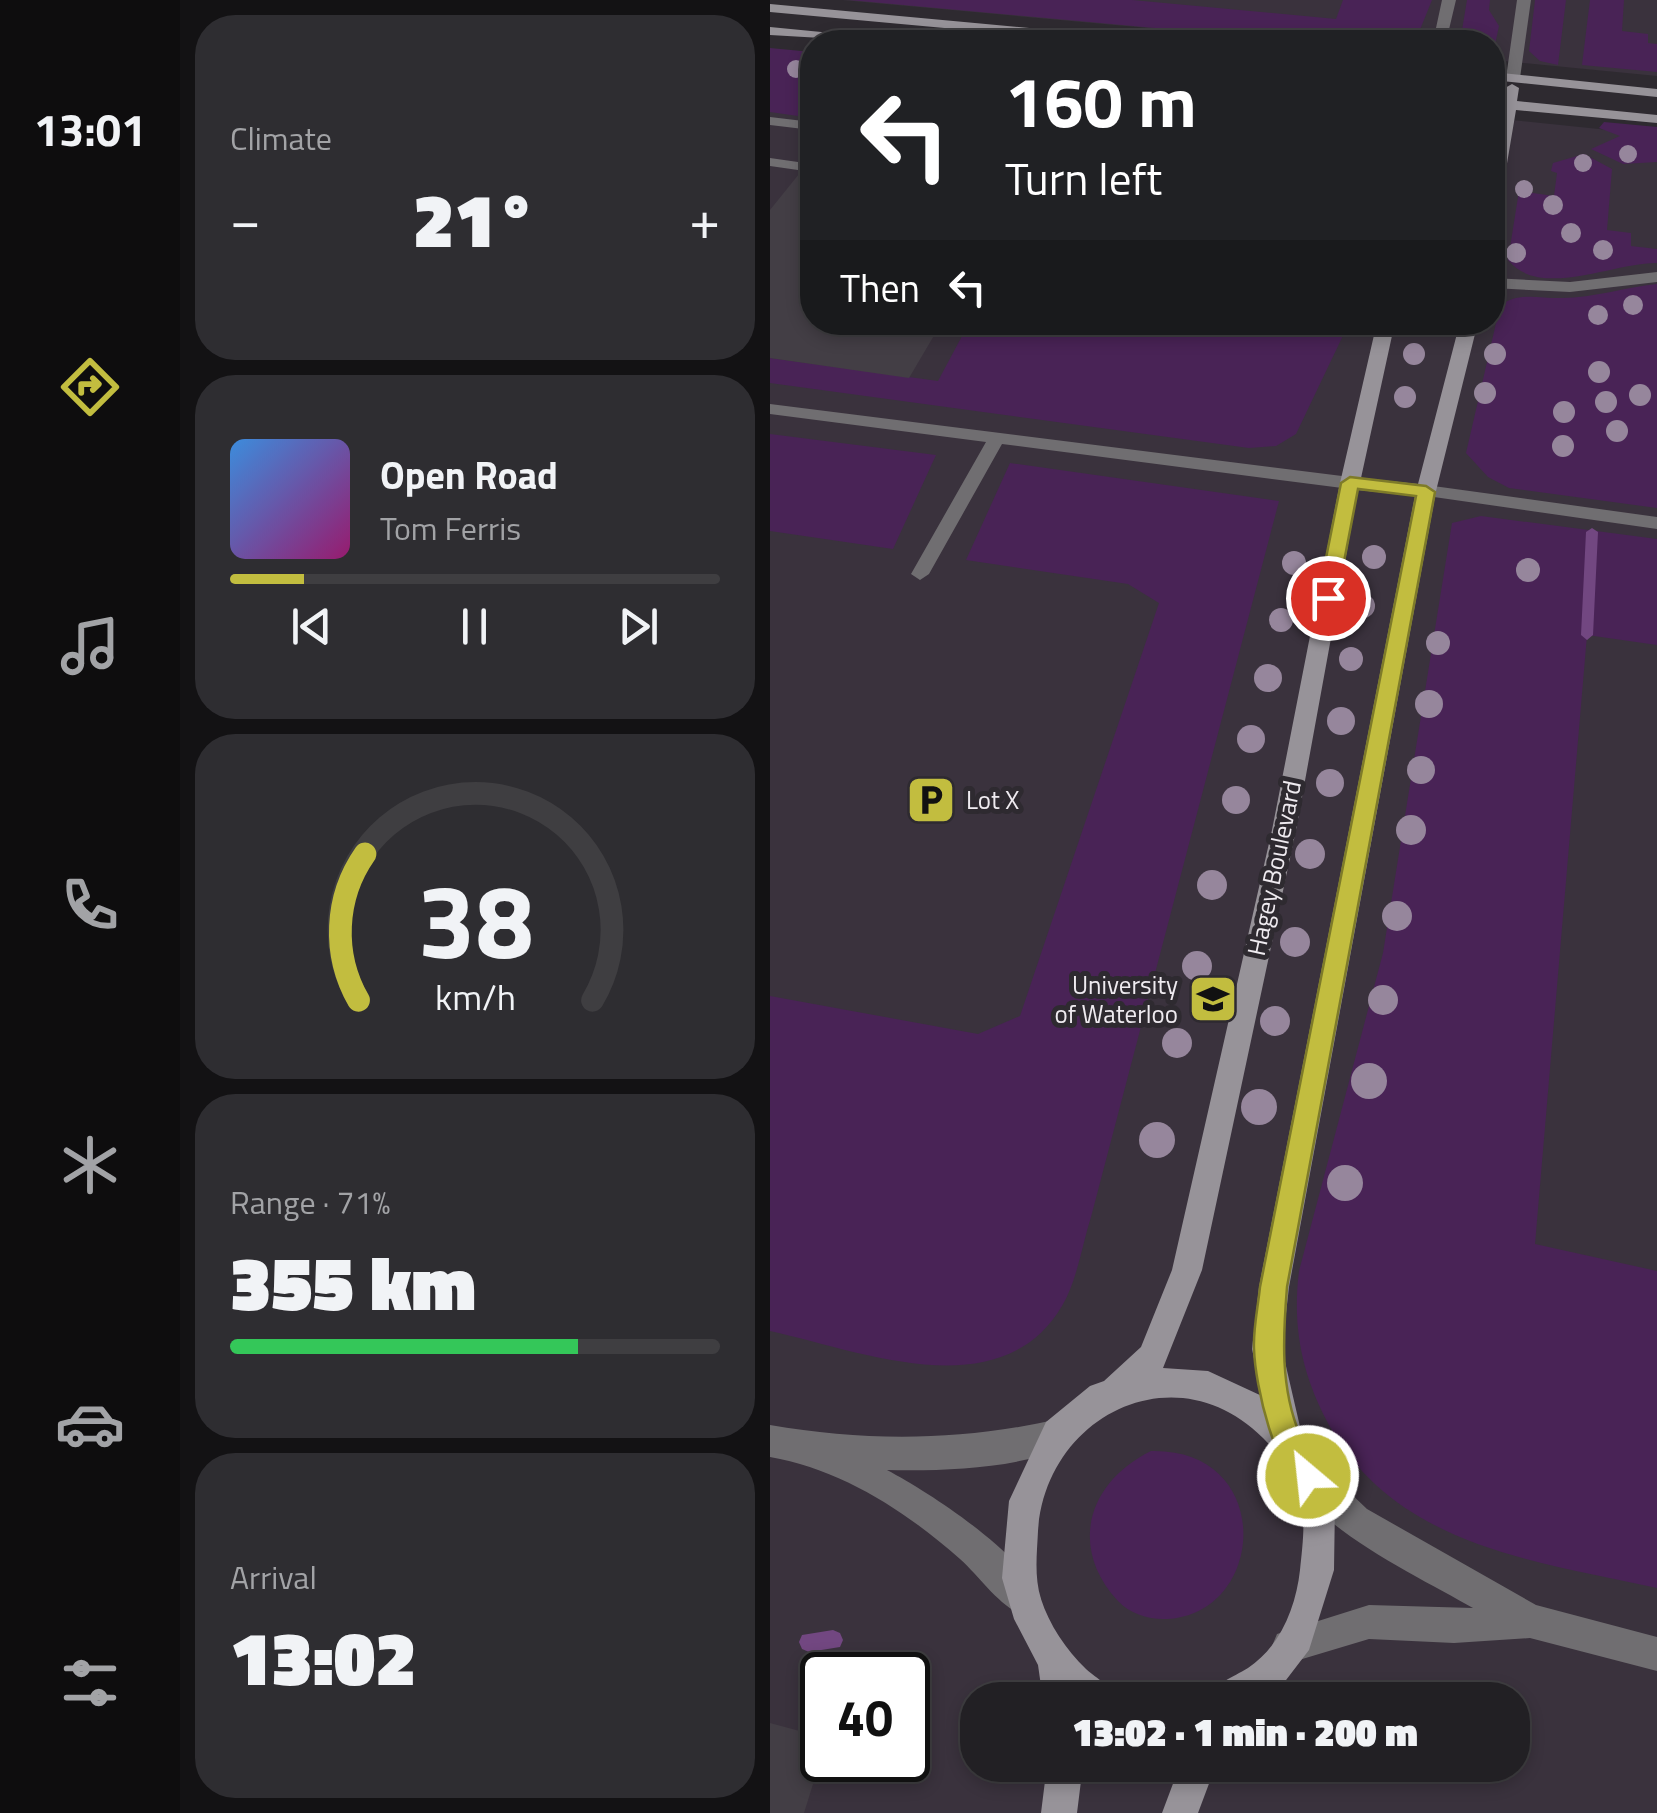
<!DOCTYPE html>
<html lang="en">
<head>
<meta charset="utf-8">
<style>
  body { margin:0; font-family:"Titillium Web",sans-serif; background:#2e2d31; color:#f1f3f6; height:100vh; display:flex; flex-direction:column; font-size:38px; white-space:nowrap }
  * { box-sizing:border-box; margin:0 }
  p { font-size:32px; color:#a2a3a6 }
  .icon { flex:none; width:55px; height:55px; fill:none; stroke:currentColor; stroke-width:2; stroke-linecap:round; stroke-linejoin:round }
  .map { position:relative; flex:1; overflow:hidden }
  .panel { display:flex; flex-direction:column; gap:15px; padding:15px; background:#131214; width:590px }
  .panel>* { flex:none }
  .hud { position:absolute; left:30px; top:30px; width:705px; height:305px; border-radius:40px; box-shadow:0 5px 15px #0003,0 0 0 2px #3f3e41; background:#202124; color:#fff; overflow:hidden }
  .speed { position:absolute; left:30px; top:1652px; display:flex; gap:20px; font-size:50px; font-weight:700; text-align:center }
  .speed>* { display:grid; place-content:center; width:130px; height:130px; border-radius:50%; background:#222024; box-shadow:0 5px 15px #0003,0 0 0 2px #3f3e41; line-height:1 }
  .speed .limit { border:5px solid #111; border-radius:15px; background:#fff; color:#111 }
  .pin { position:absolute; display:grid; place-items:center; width:85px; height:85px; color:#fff; margin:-42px; border:5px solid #fff; border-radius:50%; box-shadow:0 2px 10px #0007 }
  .me { position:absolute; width:110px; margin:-55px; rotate:332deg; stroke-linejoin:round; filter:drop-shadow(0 0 8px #0008) }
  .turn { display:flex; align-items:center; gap:35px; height:210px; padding:0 40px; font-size:45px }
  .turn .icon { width:130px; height:130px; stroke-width:2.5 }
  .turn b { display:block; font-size:70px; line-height:85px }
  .then { display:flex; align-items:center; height:95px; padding:0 40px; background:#0003; gap:20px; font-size:38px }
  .big { font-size:75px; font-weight:800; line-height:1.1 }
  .panel .tile { flex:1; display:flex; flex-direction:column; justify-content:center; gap:15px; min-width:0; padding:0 35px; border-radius:40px; background:#2e2d31 }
  .panel .dial { align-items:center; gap:0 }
  .dial svg { height:260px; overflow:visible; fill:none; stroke:#3f3e41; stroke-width:7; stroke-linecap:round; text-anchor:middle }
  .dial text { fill:#f1f3f6; stroke:none }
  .song { display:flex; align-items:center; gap:30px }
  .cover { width:120px; height:120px; border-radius:15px; background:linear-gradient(135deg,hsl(210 70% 55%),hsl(320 70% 35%)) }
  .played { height:10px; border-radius:5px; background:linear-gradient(90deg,#c2bd3f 15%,#3f3e41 15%) }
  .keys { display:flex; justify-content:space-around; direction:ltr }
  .heat { display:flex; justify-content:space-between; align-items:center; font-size:55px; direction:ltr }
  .charge { height:15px; border-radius:8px; background:linear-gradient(90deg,#34c759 71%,#3f3e41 0) }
  .trip { position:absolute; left:190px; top:1682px; width:570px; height:100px; border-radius:40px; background:#222024; box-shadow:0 5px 15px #0003,0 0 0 2px #3f3e41; font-weight:800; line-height:100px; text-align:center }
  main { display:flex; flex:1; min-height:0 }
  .tab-bar { display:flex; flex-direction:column; width:180px; justify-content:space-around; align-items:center; background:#0e0d0e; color:#a2a3a6 }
  .tab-bar .icon { width:70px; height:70px }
  .tab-bar .active { color:#c2bd3f }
  .tab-bar b { font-size:45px; color:#f1f3f6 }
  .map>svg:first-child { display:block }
  .built { fill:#3a323d; fill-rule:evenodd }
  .green { fill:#492356 }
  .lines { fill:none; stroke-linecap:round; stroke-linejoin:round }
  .stream { fill:#724781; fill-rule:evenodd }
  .building { fill:#433e45 }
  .lane { fill:#706e71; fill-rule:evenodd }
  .street { fill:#706e71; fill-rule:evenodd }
  .secondary { fill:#979399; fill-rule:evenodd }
  .tree { fill:#96869c }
  .route { fill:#c2bd3f; stroke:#7e7b29; stroke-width:2.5 }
  .labels { text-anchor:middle; stroke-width:10; stroke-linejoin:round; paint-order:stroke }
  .poi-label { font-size:25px; fill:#efebf0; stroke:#2e2a30; text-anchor:start }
  .street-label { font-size:25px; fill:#efebf0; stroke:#2e2a30 }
</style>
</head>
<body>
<main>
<nav class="tab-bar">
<b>13:01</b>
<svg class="icon active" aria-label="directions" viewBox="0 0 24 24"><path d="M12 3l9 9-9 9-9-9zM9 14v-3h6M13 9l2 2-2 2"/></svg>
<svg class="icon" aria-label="music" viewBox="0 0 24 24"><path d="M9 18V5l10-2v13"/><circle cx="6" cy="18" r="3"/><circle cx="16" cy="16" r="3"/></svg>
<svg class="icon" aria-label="phone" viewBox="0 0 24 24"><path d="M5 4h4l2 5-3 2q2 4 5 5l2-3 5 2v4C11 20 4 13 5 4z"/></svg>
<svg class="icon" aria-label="climate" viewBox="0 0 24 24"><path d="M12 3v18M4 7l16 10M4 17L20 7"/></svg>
<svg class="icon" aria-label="car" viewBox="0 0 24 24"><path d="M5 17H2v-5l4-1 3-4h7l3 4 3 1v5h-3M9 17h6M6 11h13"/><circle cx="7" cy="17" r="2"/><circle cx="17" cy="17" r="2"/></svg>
<svg class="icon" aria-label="filters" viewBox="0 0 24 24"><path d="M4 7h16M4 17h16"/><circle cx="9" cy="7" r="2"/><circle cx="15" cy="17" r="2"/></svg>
</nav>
<section class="panel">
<div class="tile"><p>Climate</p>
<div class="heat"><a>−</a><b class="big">21°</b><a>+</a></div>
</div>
<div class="tile">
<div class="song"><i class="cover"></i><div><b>Open Road</b><p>Tom Ferris</p></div></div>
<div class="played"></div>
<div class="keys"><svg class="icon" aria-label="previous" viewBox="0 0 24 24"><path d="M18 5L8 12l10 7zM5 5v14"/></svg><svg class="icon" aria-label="pause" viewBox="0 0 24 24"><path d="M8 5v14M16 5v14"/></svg><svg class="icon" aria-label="next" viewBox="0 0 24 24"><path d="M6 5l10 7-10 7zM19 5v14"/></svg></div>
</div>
<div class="tile dial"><svg viewBox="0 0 100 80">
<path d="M14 69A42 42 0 1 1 86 69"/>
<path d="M14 69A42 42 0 0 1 16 24" stroke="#c2bd3f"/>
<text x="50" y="56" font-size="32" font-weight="700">38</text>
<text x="50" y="72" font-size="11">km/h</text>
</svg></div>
<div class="tile"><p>Range · 71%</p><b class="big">355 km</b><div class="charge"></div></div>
<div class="tile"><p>Arrival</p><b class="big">13:02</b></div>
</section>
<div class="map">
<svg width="887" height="1813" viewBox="0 0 887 1813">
  <rect width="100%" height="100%" fill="#2e2a30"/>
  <path class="built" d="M72 0H887V76L723 60 722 42H532Z
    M0 49 42 54V322H722L723 118 887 135V1813H0ZM52 1675H138V1760H52ZM208 1700H742V1765H208Z"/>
  <path class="green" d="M79 0H362L566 19 573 0H662L645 42H538Z
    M697 0H720L719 10 729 26 723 54 722 42H690Z
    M765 0H796L788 65 770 61 759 51Z
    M820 0H854L852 31 878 34V43L887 44V72L812 65Z
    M0 48 42 52V118L0 112Z
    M834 122 887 127V162L853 164 821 149 850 136 829 128Z
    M814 154 842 169 837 230 861 233V246L887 249V263C845 262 770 300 738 260L749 191 784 196 787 173 781 171 783 163Z
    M887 284V508L739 488 718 477 696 453 730 306C748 291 771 299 792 298 824 298 855 287 887 284Z
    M199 323H579L526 434 506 446 479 448 0 383V358L168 381Z
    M0 434 166 455 123 549 0 531Z
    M240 463 509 501 321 1217C312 1245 307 1281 292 1306 231 1409 91 1351 0 1331V996L208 1034 250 1016 389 603 358 584 196 560Z
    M711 516 887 539V645L817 635 765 1244 887 1271V1588C764 1561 626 1546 559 1425 532 1375 522 1328 529 1271L613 953 682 523Z
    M381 1451C506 1448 497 1614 397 1619 380 1620 360 1614 348 1601 298 1547 318 1482 381 1451Z"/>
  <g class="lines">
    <path class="stream" d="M822 528 828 532 823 635 817 640 811 635 816 532Z
      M63 1630 70 1633 73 1640 70 1647 39 1652 32 1649 29 1642 32 1635Z"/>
  </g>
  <path class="building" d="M29 174 42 175V322H172L139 378 0 358V210Z
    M0 1723 52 1737V1755L34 1813H0Z"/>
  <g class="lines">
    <path class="lane" d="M0 117 42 122V130L0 125Z
      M0 158 42 164V172L0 166Z
      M887 272V282L800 292 722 288V278L800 282Z
      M0 404 580 477 589 483 580 489 232 444 159 574 150 580 141 574 216 442 0 414Z
      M656 485 887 517V529L650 495V487Z"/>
    <path class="street" d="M672 0H686L676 42H663Z
      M747 0H761L750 78 743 82 736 78Z
      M289 1419 300 1424 305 1435 300 1446C245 1469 177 1471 117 1470 162 1494 251 1552 271 1599L266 1611 254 1616C228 1605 211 1578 190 1559 137 1512 71 1469 0 1457V1425C98 1442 192 1441 289 1419Z
      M542 1464 554 1468 597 1509 766 1605 887 1637V1671L760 1638 684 1643 599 1639 519 1663 507 1658 502 1646 507 1634 599 1605 703 1608C655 1580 547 1530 526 1480L530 1468Z"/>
    <path class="secondary" d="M0 4 366 38 373 42H328L0 12Z
      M0 27 113 38 120 42 0 35Z
      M722 72 887 89V97L722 80Z
      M742 84 749 88 747 101 887 115V123L746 110 730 205 722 210V158L731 108 722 107V99L733 100 735 88Z
      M607 322H625L591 478 648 484 690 322H708L666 491 519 1287 512 1349 531 1431 565 1503 564 1570 539 1650 513 1684 490 1700H438C446 1682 462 1678 478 1668 510 1647 526 1607 530 1570 532 1550 536 1521 531 1502 526 1476 511 1456 493 1438 407 1351 276 1414 268 1531 267 1554 264 1576 271 1599 279 1624 296 1650 316 1669 328 1680 340 1684 347 1700H273L268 1665 244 1619 232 1578 239 1501 276 1422 320 1386 334 1381 371 1347 402 1270 502 830 570 483ZM588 490 645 496 489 1287 482 1349 492 1396 438 1371 393 1368 432 1270 526 830Z
      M277 1765H313L307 1813H271Z
      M410 1765H446L428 1813H392Z"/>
  </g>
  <g class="tree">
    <circle cx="26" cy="69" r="9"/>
    <circle cx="858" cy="154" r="9"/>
    <circle cx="813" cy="163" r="9"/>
    <circle cx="754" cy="189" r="9"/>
    <circle cx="783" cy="205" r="10"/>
    <circle cx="801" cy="233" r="10"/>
    <circle cx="833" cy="250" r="10"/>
    <circle cx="746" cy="253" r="10"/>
    <circle cx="863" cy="305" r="10"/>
    <circle cx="828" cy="315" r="10"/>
    <circle cx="644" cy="354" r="11"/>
    <circle cx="725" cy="354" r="11"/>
    <circle cx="829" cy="372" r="11"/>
    <circle cx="715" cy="393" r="11"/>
    <circle cx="870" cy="395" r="11"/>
    <circle cx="635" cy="397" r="11"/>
    <circle cx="836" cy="402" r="11"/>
    <circle cx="794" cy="412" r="11"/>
    <circle cx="847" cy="431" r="11"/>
    <circle cx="793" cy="446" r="11"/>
    <circle cx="604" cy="557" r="12"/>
    <circle cx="524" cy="563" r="12"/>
    <circle cx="758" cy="570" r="12"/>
    <circle cx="593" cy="606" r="12"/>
    <circle cx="511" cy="620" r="12"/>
    <circle cx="668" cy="643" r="12"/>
    <circle cx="581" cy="659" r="12"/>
    <circle cx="498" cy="678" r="14"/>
    <circle cx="659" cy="704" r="14"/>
    <circle cx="571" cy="721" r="14"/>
    <circle cx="481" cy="739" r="14"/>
    <circle cx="651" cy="770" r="14"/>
    <circle cx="560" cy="783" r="14"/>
    <circle cx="466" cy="800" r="14"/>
    <circle cx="641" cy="830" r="15"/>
    <circle cx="540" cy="854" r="15"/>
    <circle cx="442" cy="885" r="15"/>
    <circle cx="627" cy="916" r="15"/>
    <circle cx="525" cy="942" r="15"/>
    <circle cx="427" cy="966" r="15"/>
    <circle cx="613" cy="1000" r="15"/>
    <circle cx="505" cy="1021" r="15"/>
    <circle cx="407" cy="1043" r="15"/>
    <circle cx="599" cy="1081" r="18"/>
    <circle cx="489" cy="1107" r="18"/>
    <circle cx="387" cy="1140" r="18"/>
    <circle cx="575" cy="1183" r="18"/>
  </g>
  <path class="route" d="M580 477 656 486 665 492 517 1287C513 1336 510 1388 530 1435 537 1449 547 1462 553 1476L549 1487 538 1491C505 1477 485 1384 484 1349 483 1329 488 1307 490 1287L646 496 588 489 567 598 564 603H551L548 598 571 483Z"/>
  <defs>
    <g id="parking-square" transform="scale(2.5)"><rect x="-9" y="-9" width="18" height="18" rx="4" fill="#c2bd3f" stroke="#2e2a30"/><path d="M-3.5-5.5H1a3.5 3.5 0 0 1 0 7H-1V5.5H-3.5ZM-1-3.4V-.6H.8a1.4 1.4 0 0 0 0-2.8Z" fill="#111"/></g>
    <g id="university-square" transform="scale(2.5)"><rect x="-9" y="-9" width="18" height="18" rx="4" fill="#c2bd3f" stroke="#2e2a30"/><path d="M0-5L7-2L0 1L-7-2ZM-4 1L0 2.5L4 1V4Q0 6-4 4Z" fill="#111"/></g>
  </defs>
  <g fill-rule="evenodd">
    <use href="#parking-square" x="161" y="800"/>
    <use href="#university-square" x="443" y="999"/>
  </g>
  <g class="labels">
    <g class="poi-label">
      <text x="196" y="809">Lot X</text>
      <text x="408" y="994" text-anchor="end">University<tspan x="408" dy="29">of Waterloo</tspan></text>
    </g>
    <g class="street-label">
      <text transform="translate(504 868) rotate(-78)" y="9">Hagey Boulevard</text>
    </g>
  </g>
</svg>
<div class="speed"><div class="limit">40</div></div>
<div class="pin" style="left:558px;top:598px;background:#d93025"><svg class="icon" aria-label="arrive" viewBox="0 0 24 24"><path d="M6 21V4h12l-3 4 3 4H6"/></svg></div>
<svg class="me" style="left:538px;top:1476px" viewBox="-20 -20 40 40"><circle r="17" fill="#c2bd3f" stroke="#fff" stroke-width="3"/><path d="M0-11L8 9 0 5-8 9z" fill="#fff"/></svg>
<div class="trip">13:02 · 1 min · 200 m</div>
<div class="hud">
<div class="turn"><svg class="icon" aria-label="left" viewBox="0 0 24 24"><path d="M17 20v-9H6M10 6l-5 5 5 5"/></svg><div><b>160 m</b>Turn left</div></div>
<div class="then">Then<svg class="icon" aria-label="left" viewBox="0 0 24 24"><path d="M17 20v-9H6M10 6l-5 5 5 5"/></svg></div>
</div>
</div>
</main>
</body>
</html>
